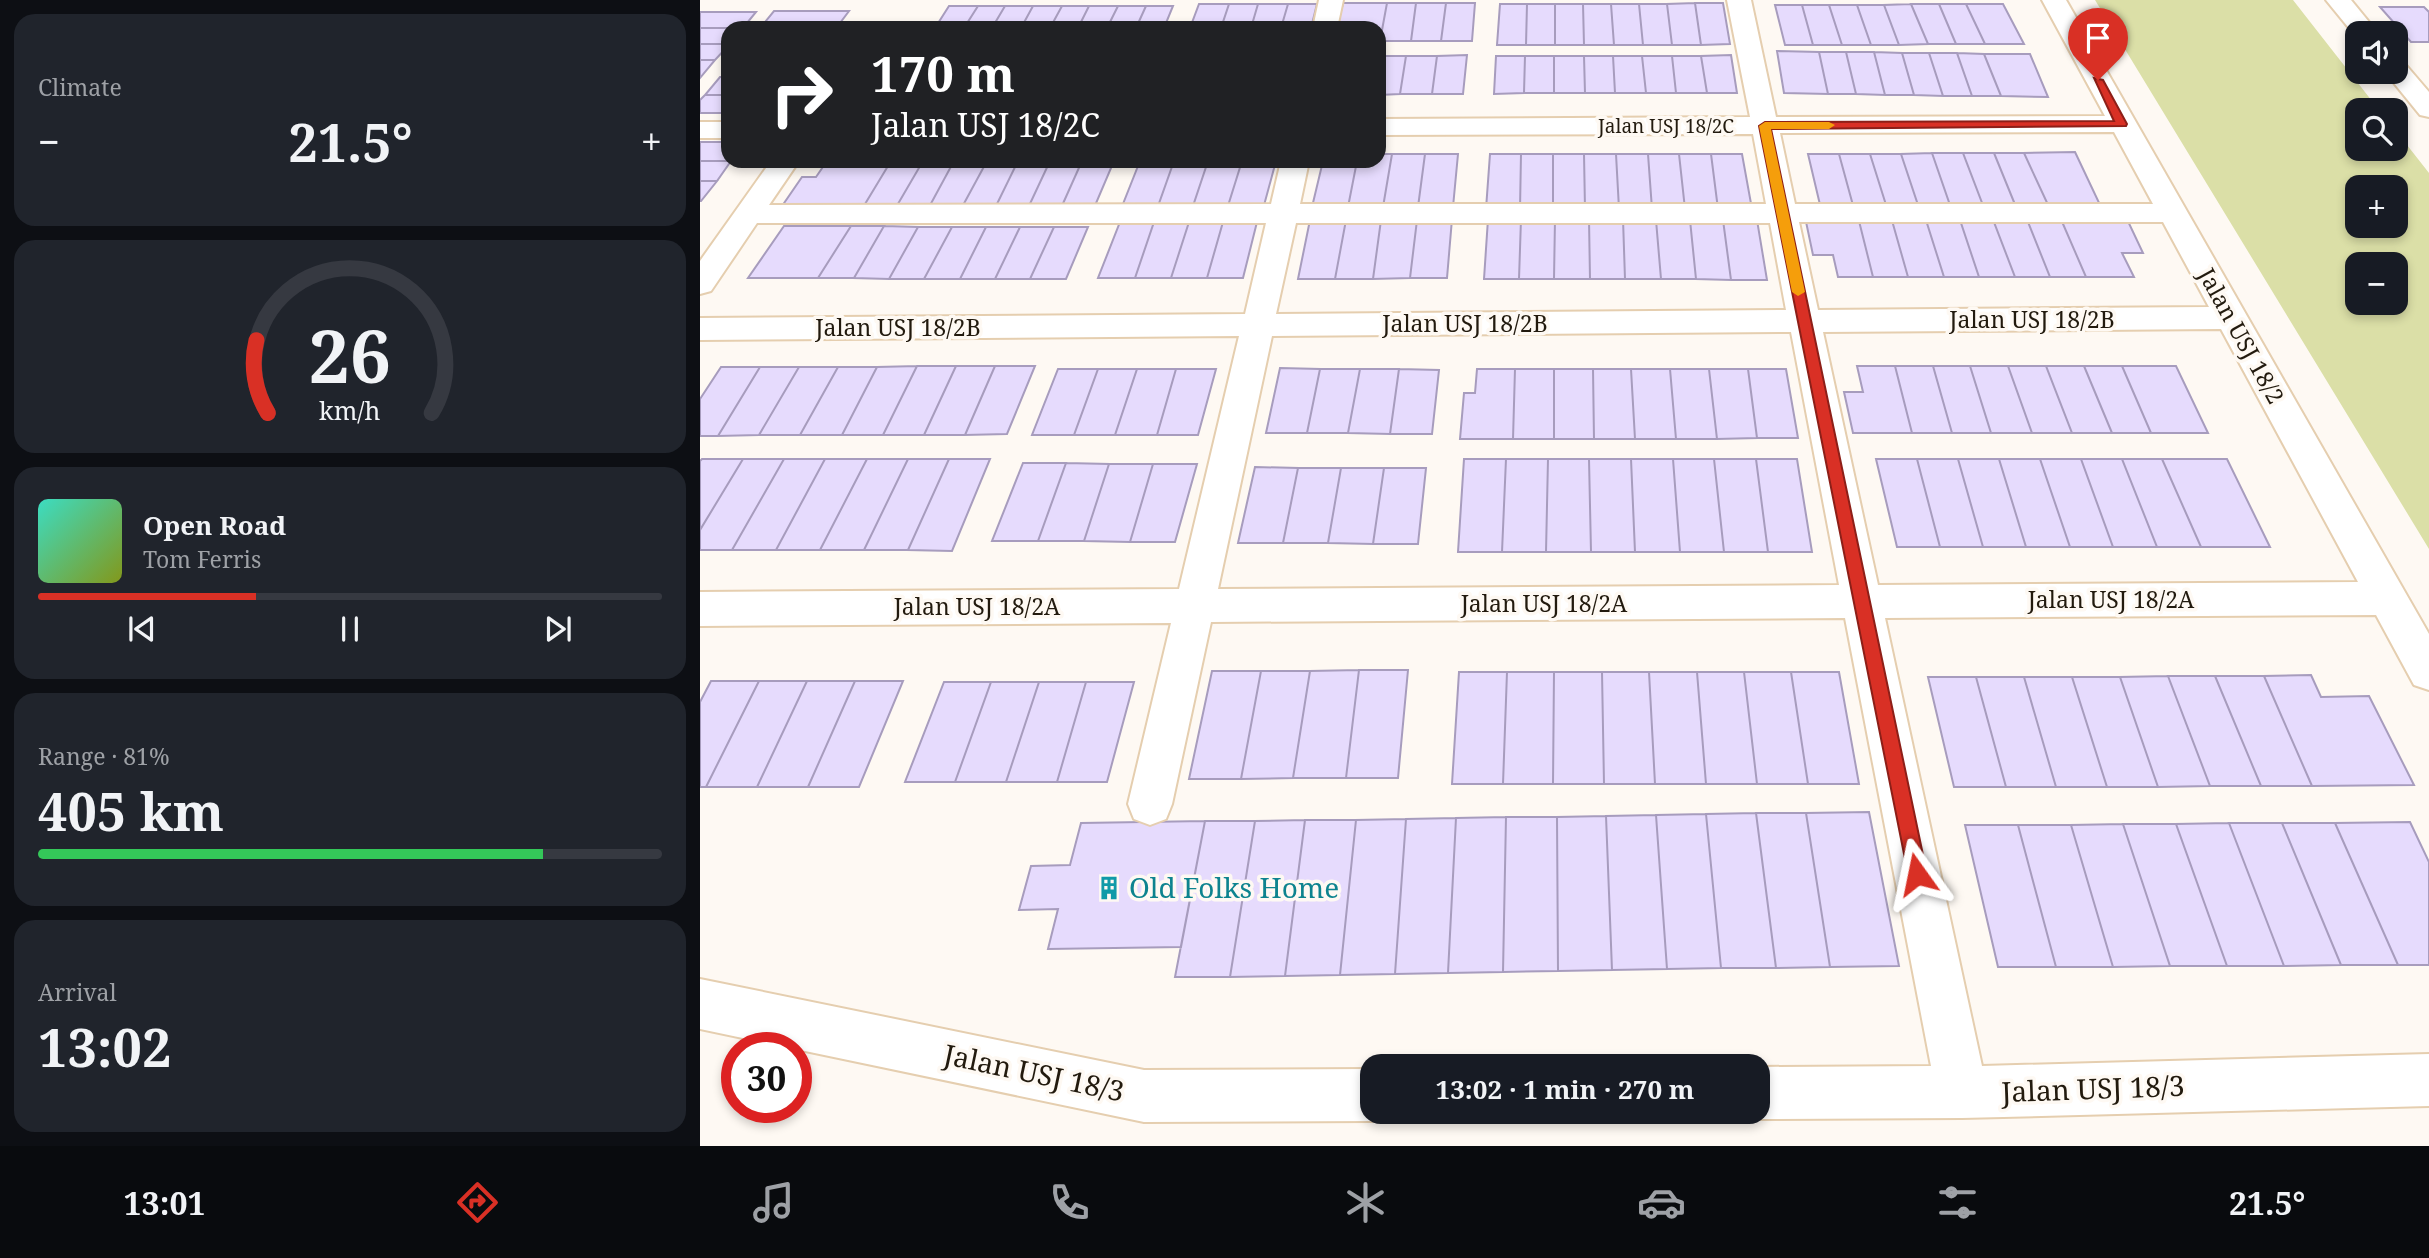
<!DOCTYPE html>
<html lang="en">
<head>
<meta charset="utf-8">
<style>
  body { margin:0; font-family:"Noto Serif",serif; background:#20242c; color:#f1f3f6; height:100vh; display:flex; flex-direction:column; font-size:26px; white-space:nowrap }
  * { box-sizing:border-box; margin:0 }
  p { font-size:23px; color:#9ea1a6 }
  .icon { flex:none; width:38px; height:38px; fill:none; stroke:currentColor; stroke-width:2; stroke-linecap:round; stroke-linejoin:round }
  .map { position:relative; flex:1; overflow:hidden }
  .side { display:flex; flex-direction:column; gap:14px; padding:14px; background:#0d0f14; width:700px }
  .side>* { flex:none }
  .guide { position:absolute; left:21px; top:21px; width:665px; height:147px; border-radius:21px; box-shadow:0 4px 10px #0003; background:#202124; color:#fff; overflow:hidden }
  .controls { position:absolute; left:1645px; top:21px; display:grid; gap:14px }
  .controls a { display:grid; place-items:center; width:63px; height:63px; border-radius:14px; background:#171b24; box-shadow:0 4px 10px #0003; font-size:35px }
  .speed { position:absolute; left:21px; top:1032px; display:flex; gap:14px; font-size:35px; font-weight:700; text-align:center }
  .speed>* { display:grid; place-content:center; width:91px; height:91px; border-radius:50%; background:#171b24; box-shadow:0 4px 10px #0003; line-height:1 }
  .speed .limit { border:10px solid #d22; background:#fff; color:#111 }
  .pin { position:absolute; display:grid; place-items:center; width:60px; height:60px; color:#fff; margin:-72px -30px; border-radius:50% 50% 50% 0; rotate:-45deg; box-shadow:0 0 7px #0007 }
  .pin .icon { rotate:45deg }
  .me { position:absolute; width:77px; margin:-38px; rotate:348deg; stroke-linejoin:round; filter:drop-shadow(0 0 5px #0008) }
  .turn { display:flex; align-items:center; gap:24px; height:147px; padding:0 35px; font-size:32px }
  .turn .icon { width:91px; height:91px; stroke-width:2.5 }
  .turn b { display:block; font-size:49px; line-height:60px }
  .big { font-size:52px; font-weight:700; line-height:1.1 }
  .side .card { flex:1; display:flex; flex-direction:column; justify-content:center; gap:10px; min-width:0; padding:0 24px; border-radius:21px; background:#20242c }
  .side .dial { align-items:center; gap:0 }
  .dial svg { height:182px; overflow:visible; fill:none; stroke:#363941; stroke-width:7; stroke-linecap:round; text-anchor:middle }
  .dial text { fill:#f1f3f6; stroke:none }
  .song { display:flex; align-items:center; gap:21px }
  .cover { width:84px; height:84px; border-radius:10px; background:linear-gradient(135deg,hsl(170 70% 55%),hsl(70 70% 35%)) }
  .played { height:7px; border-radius:4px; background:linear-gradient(90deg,#d93025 35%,#363941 35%) }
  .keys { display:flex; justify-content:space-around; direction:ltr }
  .heat { display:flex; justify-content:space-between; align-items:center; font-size:38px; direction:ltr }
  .charge { height:10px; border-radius:5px; background:linear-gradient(90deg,#34c759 81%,#363941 0) }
  .trip { position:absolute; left:660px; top:1054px; width:410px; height:70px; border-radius:21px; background:#171b24; box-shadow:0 4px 10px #0003; font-weight:700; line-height:70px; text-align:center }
  .dock { display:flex; height:112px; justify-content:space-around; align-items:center; background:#090b0e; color:#9ea1a6 }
  .dock .icon { width:49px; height:49px }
  .dock .active { color:#d93025 }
  .dock b { font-size:32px; color:#f1f3f6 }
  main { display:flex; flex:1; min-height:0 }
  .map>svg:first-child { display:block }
  .green { fill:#dbdfa7; fill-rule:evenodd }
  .building { fill:#e6dbfd; stroke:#a79cbd; stroke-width:2 }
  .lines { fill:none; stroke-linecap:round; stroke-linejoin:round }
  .minor-casing { stroke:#e5ceaf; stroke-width:4 }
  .minor { fill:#fff; fill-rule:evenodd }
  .route { fill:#d93025; stroke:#8d1f18; stroke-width:2 }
  .slow { fill:#f59e0b }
  .labels { text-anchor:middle; stroke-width:7; stroke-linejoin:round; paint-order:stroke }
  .far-street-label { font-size:19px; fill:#221a0e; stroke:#fef9f3 }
  .street-label { font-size:23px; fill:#221a0e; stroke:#fef9f3 }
  .near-culture-label { font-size:28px; fill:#0d838f; stroke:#fef9f3; text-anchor:start }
  .near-street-label { font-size:28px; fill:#221a0e; stroke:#fef9f3 }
</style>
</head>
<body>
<main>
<section class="side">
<div class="card"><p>Climate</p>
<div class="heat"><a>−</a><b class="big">21.5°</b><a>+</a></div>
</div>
<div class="card dial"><svg viewBox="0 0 100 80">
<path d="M14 69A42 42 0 1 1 86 69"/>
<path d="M14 69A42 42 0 0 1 9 37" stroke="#d93025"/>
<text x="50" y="56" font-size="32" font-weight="700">26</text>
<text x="50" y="72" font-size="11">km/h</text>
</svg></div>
<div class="card">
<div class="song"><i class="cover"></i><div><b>Open Road</b><p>Tom Ferris</p></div></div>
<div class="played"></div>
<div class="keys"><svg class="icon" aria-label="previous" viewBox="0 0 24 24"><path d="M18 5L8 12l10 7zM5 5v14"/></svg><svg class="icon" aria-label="pause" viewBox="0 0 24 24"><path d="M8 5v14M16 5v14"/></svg><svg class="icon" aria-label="next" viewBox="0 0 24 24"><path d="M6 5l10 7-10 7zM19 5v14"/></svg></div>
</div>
<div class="card"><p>Range · 81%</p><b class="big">405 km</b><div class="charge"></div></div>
<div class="card"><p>Arrival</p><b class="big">13:02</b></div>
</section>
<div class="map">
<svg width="1729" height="1146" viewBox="0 0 1729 1146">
  <rect width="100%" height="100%" fill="#fef9f3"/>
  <path class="green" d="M1395 0H1593L1679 110H1657V149H1696V131L1729 173V549ZM1657 187H1696V226H1657ZM1657 264H1696V303H1657Z"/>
  <path class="building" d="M643 3H687L680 41 679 28H637Z
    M687 3H716L711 41H680Z
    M716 3H746L741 41H711Z
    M746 3H775L772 41H741Z
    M995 3H1023L1030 44 1001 45Z
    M995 3 1001 45H972L967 4Z
    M499 4H529L521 28H490Z
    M529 4H558L551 28H521Z
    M558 4H588L581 28H551Z
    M588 4H617L611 28H581Z
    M800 4H827L826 45H797Z
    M827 4H855V45H826Z
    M855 4H883L884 45H855Z
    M883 4H911L914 45H884Z
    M911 4H939L943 45H914Z
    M939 4H967L972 45H943Z
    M1211 4H1239L1256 44H1228Z
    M1211 4 1228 44 1199 45 1184 5Z
    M1239 4H1266L1285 44H1256Z
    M1266 4H1303L1324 44H1285Z
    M1075 5H1102L1113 45H1085Z
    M1102 5H1129L1142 45H1113Z
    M1129 5H1157L1171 45H1142Z
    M1157 5H1184L1199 45H1171Z
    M249 6H278L264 28H235Z
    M278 6H305L292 28H264Z
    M305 6H333L321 28H292Z
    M333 6H362L350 28H321Z
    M362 6H389L378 28H350Z
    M389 6H418L407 28H378Z
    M418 6H446L436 28H407Z
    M446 6H473L464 28H436Z
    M1680 7H1724L1729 12V42H1711Z
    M74 11H149L137 27H61Z
    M0 12H56L43 28H0Z
    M0 28H43H28V44H0Z
    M0 44H28V46L15 60H0Z
    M1077 51 1119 52 1128 94 1084 93Z
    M1119 52H1146L1156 94H1128Z
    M1146 52H1174L1185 95 1156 94Z
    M1174 52 1202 53 1214 95H1185Z
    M1202 53H1229L1243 96 1214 95Z
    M1229 53H1257L1272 96H1243Z
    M1257 53 1284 54 1301 96H1272Z
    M1284 54H1330L1348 97 1301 96Z
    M767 55 763 94H732L737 56Z
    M1031 55 1037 93H1007L1001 56Z
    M679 56H706L700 94 679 95Z
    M706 56H737L732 94H700Z
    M796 56H825L824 93 794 94Z
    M825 56H854V93H824Z
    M854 56H884L885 93H854Z
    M884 56H913L915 93H885Z
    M913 56H942L946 93H915Z
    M942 56H972L976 93H946Z
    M972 56H1001L1007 93H976Z
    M0 60H15L0 78Z
    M20 77H28V95H5Z
    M5 95H28V113H0V100Z
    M0 142H28V161H0Z
    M1375 152 1401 207H1349L1324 153Z
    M1232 153H1263L1284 208H1251Z
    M1232 153 1251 208H1219L1201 154Z
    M1263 153H1294L1316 207 1284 208Z
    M1294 153H1324L1349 207H1316Z
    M679 154H692L683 207H648L657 161H679Z
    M692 154H725L718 207H683Z
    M725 154H758L753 207H718Z
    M790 154H821L820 209H786Z
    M821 154H853V209H820Z
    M853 154H884L885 209H853Z
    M884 154H916L919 209H885Z
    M916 154H948L952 209H919Z
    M948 154H979L985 209H952Z
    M979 154H1011L1018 209H985Z
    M1011 154H1042L1052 209H1018Z
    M1108 154H1139L1154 209H1121Z
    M1139 154H1170L1187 208 1154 209Z
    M1170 154H1201L1219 208H1187Z
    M0 161H31L17 181H0Z
    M127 161H191L162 209H80L102 177H116Z
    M191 161H223L195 209H162Z
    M223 161H254L228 209H195Z
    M254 161H287L261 209H228Z
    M287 161H318L295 208 261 209Z
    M318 161H350L328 208H295Z
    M350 161H382L361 208H328Z
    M382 161H414L394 208H361Z
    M440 161H474L457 209H421Z
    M474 161H508L492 209H457Z
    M508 161H542L527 209H492Z
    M542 161H576L563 209H527Z
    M623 161H657L648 207H612Z
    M0 181H17L1 201H0Z
    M1105 217H1158L1173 277H1138L1133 255H1113Z
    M1158 217H1191L1208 277H1173Z
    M1191 217H1225L1244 277H1208Z
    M1225 217H1259L1279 277H1244Z
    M1259 217H1292L1315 277H1279Z
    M1292 217H1326L1350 277H1315Z
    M1326 217H1360L1386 277H1350Z
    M1360 217H1426L1443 253H1422L1434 277H1386Z
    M752 219 747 278H710L717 220Z
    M788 219H821L819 279H784Z
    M821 219H855L854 279H819Z
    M855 219H889L890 279H854Z
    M889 219H923L925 279H890Z
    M923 219 956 220 961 279H925Z
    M610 220H646L635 279H598Z
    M646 220H681L673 279H635Z
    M681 220H717L710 278 673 279Z
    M956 220H990L996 279H961Z
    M990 220H1023L1031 280 996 279Z
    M1023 220H1057L1067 280H1031Z
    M420 222H454L435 278H398Z
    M454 222H489L471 278H435Z
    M489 222H523L507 278H471Z
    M523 222H557L543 278H507Z
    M84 226H151L118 278H48Z
    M151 226H184L154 278H118Z
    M184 226 218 227 189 279 154 278Z
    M218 227H252L224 279H189Z
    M252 227H286L260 279H224Z
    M286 227H320L295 279H260Z
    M320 227H354L330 279H295Z
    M354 227H388L366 279H330Z
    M217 366H256L224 435H183Z
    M217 366 183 435H142L177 367Z
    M256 366H295L265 435H224Z
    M295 366H335L307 434 265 435Z
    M1157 366H1195L1212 433H1153L1144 392H1163Z
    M1195 366H1233L1252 433H1212Z
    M1233 366H1270L1291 433H1252Z
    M1270 366H1308L1332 433H1291Z
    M1308 366H1346L1372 433H1332Z
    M1346 366H1384L1412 433H1372Z
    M1384 366H1422L1451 433H1412Z
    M1422 366H1476L1508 433H1451Z
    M21 367H60L18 436H0V399Z
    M60 367H99L59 435 18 436Z
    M99 367H138L100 435H59Z
    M138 367H177L142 435H100Z
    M580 368 620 369 607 433H566Z
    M358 369H398L374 435H332Z
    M398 369H437L415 435H374Z
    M437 369H476L457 435H415Z
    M476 369H516L498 435H457Z
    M620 369H660L648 433H607Z
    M660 369H699L690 434 648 433Z
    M699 369 739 370 732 434H690Z
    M777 369H815L813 439H760L764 393H775Z
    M815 369H854V439H813Z
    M854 369H893L894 439H854Z
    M893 369H931L935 439H894Z
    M931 369H970L976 439H935Z
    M970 369H1009L1017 439H976Z
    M1009 369H1048L1057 438 1017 439Z
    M1048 369H1086L1098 438H1057Z
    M2 459H43L0 530V461Z
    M43 459H84L32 550H0V530Z
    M84 459H125L76 550H32Z
    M125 459H167L120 550H76Z
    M167 459H208L164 550H120Z
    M208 459H249L208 550H164Z
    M249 459H290L252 551 208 550Z
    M764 459H806L802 552H758Z
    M806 459H848L846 552H802Z
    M848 459H889L891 552H846Z
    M889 459H931L935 552H891Z
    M931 459H973L980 552H935Z
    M973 459H1014L1024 552H980Z
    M1014 459H1056L1068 552H1024Z
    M1056 459H1097L1112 552H1068Z
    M1176 459H1217L1240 547H1197Z
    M1217 459H1258L1283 547H1240Z
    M1258 459H1299L1326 547H1283Z
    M1299 459H1340L1370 547H1326Z
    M1340 459H1381L1413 547H1370Z
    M1381 459H1422L1457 547H1413Z
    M1422 459H1462L1501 547H1457Z
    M1462 459H1527L1570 547H1501Z
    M323 463H366L338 541H292Z
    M366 463 409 464 384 541H338Z
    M409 464H453L430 542 384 541Z
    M453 464H497L475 542H430Z
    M555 467 598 468 583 543H538Z
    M598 468H641L628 543H583Z
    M641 468H684L673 544 628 543Z
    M684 468H726L718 544H673Z
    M659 670 646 778H593L610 671Z
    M659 670H708L698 778H646Z
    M512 671H561L541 779H489Z
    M561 671H610L593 778 541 779Z
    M759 672H807L803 784H752Z
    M807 672H854L853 784H803Z
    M854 672H902L904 784H853Z
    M902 672H949L955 784H904Z
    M949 672H997L1006 784H955Z
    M997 672H1044L1057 784H1006Z
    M1044 672H1091L1108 784H1057Z
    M1091 672H1139L1159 784H1108Z
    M1611 675 1621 697 1669 696 1714 785 1612 786 1564 676Z
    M1468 676 1510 786 1458 787 1420 677Z
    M1468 676H1515L1561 786H1510Z
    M1515 676H1564L1612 786H1561Z
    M1228 677H1276L1306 787H1254Z
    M1276 677H1324L1356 787H1306Z
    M1324 677H1372L1407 787H1356Z
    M1372 677H1420L1458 787H1407Z
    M11 681H59L6 787H0V702Z
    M59 681H107L57 787H6Z
    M107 681H155L108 787H57Z
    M155 681H203L159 787H108Z
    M244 682H291L255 782H205Z
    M291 682H339L306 782H255Z
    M339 682H386L357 782H306Z
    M386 682H434L407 782H357Z
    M1169 812 1199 966 1130 967 1106 813Z
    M1056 813H1106L1130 967 1076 968Z
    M1056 813 1076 968H1021L1006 814Z
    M1006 814 1021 968 967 969 956 815Z
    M956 815 967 969 912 970 906 816Z
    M906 816 912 970 858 971 857 817Z
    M806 817H857L858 971 803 972Z
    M806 817 803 972 748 973 756 818Z
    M756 818 748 973 695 974 706 819Z
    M706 819 695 974 640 975 656 820Z
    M605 820H656L640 975 585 976Z
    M605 820 585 976 530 977 555 821Z
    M505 821H555L530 977H475Z
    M505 821 481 947 348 949 358 909 319 910 331 866 370 865 381 823Z
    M1710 822 1729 862V965H1698L1635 823Z
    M1529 823H1582L1641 965 1584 966Z
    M1529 823 1584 966H1527L1476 824Z
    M1582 823H1635L1698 965H1641Z
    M1423 824H1476L1527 966H1470Z
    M1423 824 1470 966 1413 967 1371 825Z
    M1265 825H1318L1356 967H1298Z
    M1318 825H1371L1413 967H1356Z"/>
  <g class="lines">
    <g class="minor-casing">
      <path id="minor" d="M619 0H643L637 28H613Z
        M1027 0H1051L1076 117 1405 116 1342 0H1366L1729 634V690L1714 685 1676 615 1185 618 1282 1066 1729 1054V1106L1262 1118 1057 1119 1039 1111H1057V1067L1231 1066 1145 618 511 622 472 804 466 819 450 825 434 819 428 804 471 623 0 626V592L479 589 539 336 0 340V318L545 314 566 223H57L11 291 0 294V261L71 161H99L69 205 571 204 581 161H609L600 204H1066L1053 134 679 135V119L1050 117ZM1414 132 1453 204H1095L1080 133ZM1099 222H1463L1509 307 1118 310ZM596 223H1070L1086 310 576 314ZM1521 329 1658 582 1178 585 1123 332ZM1091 332 1139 585 518 589 572 336Z
        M1626 0H1651L1678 33H1657V38Z
        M1696 61 1705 64 1729 92V117L1720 115 1685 72H1696Z
        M0 122H28V138H0Z
        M0 979 444 1070 672 1069V1111H691L672 1121 444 1122 0 1029Z"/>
    </g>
    <use href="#minor" class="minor"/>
  </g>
  <path class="route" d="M1394 78 1403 80 1427 124 1426 126 1071 129 1227 874 1224 881 1217 884 1211 881 1208 874 1059 126 1065 122 1414 121Z"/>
  <path class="slow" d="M1065 122H1129L1135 125 1129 129H1071L1105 292 1098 296 1092 292 1059 126Z"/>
  <defs>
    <g id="building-bare" transform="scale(1.89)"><path d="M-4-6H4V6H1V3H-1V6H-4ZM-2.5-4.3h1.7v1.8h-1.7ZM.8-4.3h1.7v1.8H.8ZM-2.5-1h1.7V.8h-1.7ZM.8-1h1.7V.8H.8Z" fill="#0f9aa8" stroke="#fef9f3" stroke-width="2.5" paint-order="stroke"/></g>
  </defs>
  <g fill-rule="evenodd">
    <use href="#building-bare" x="409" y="888"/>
  </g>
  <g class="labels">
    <g class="far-street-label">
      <text x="966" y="133">Jalan USJ 18/2C</text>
    </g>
    <g class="street-label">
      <text x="1332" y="328">Jalan USJ 18/2B</text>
      <text x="765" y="332">Jalan USJ 18/2B</text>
      <text x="198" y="336">Jalan USJ 18/2B</text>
      <text transform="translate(1541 336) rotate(61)" y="8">Jalan USJ 18/2</text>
      <text x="1411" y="608">Jalan USJ 18/2A</text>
      <text x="844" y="612">Jalan USJ 18/2A</text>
      <text x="277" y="615">Jalan USJ 18/2A</text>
    </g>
    <g class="near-culture-label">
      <text x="429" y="898">Old Folks Home</text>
    </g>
    <g class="near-street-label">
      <text transform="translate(334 1073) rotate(12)" y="10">Jalan USJ 18/3</text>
      <text transform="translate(1393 1089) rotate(-2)" y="10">Jalan USJ 18/3</text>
    </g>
  </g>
</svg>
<div class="controls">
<a><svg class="icon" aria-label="sound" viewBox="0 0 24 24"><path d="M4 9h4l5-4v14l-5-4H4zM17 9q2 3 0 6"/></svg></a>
<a><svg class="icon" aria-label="search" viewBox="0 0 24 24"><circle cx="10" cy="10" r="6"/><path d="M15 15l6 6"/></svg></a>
<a>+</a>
<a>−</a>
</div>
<div class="speed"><div class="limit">30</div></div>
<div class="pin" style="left:1398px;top:80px;background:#d93025"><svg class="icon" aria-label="arrive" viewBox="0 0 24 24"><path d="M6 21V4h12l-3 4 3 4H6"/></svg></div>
<svg class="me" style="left:1217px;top:874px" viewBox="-20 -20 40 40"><path d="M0-17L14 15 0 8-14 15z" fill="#d93025" stroke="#fff" stroke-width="4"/></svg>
<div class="trip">13:02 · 1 min · 270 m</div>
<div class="guide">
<div class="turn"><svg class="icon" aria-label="right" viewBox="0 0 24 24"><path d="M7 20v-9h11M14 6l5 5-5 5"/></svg><div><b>170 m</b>Jalan USJ 18/2C</div></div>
</div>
</div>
</main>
<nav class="dock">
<b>13:01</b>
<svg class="icon active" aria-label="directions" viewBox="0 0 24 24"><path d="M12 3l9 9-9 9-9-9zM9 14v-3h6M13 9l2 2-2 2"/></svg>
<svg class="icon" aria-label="music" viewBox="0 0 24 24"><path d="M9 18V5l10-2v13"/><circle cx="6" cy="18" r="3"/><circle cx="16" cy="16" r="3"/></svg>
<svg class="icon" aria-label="phone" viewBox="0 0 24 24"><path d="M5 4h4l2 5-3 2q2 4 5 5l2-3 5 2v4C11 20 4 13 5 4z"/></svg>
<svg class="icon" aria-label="climate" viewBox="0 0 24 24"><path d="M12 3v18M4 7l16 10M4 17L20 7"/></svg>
<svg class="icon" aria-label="car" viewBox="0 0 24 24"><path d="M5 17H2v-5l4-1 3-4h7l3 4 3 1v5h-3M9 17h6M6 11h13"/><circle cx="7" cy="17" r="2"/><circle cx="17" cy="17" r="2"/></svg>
<svg class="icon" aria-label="filters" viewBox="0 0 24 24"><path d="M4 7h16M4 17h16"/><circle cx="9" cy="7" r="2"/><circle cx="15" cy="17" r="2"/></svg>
<b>21.5°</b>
</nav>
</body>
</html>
